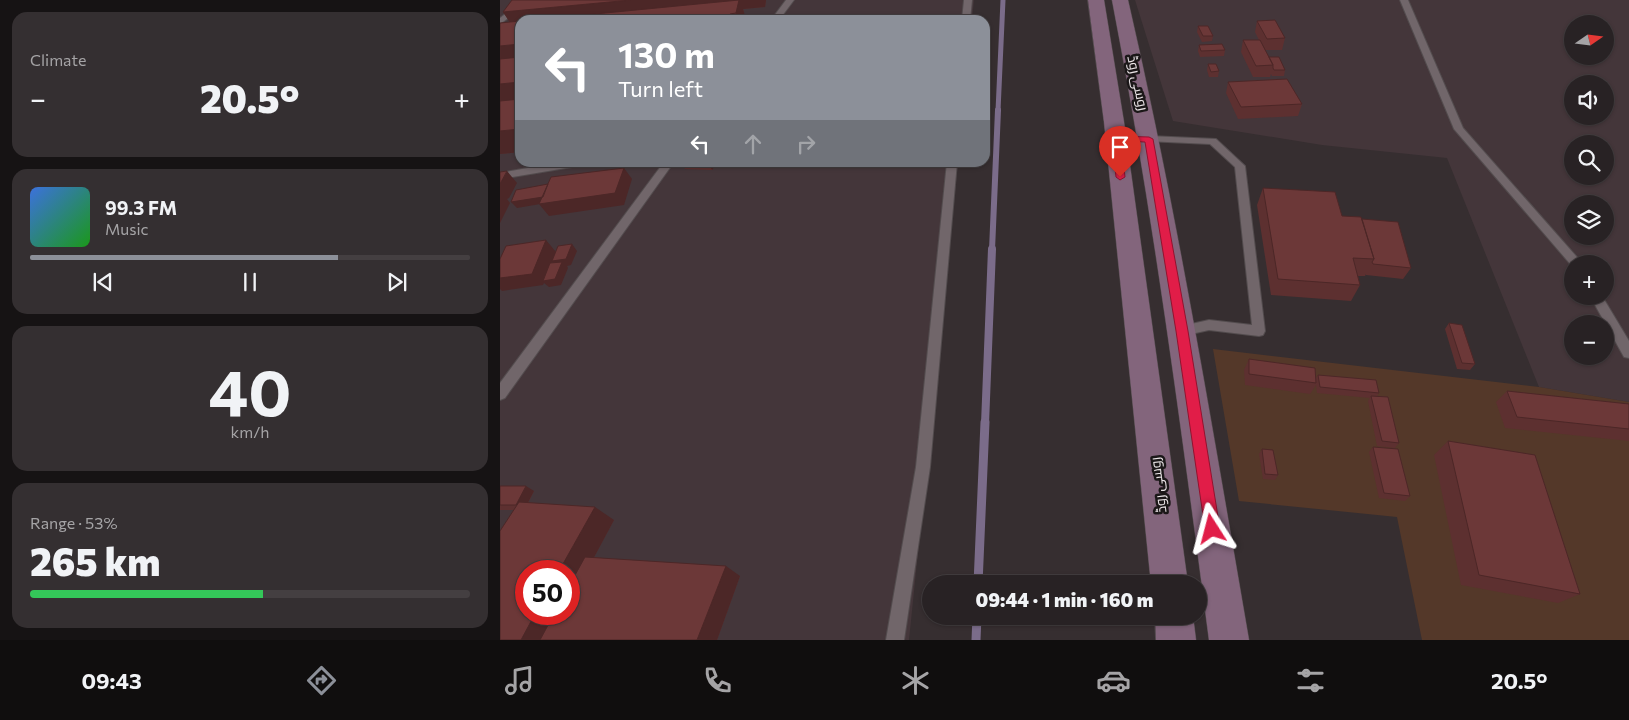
<!DOCTYPE html>
<html lang="en">
<head>
<meta charset="utf-8">
<style>
  body { margin:0; font-family:Commissioner,Cairo,sans-serif; background:#342f31; color:#f1f3f6; height:100vh; display:flex; flex-direction:column; font-size:19px; white-space:nowrap }
  * { box-sizing:border-box; margin:0 }
  p { font-size:16px; color:#a5a4a6 }
  .icon { flex:none; width:28px; height:28px; fill:none; stroke:currentColor; stroke-width:2; stroke-linecap:round; stroke-linejoin:round }
  .map { position:relative; flex:1; overflow:hidden }
  .panel { display:flex; flex-direction:column; gap:12px; padding:12px; background:#161314; width:500px }
  .panel>* { flex:none }
  .top-card { position:absolute; left:15px; top:15px; width:475px; height:152px; border-radius:15px; box-shadow:0 1px 4px #0004,0 0 0 1px #443f41; background:#8c9099; color:#fff; overflow:hidden }
  .needle { width:32px; rotate:76deg }
  .controls { position:absolute; left:1064px; top:15px; display:grid; gap:10px }
  .controls a { display:grid; place-items:center; width:50px; height:50px; border-radius:50%; background:#282224; box-shadow:0 1px 4px #0004,0 0 0 1px #443f41; font-size:25px }
  .speed { position:absolute; left:15px; top:560px; display:flex; gap:10px; font-size:25px; font-weight:700; text-align:center }
  .speed>* { display:grid; place-content:center; width:65px; height:65px; border-radius:50%; background:#282224; box-shadow:0 1px 4px #0004,0 0 0 1px #443f41; line-height:1 }
  .speed .limit { border:8px solid #d22; background:#fff; color:#111 }
  .pin { position:absolute; display:grid; place-items:center; width:42px; height:42px; color:#fff; margin:-51px -21px; border-radius:50% 50% 50% 0; rotate:-45deg; box-shadow:0 0 5px #0007 }
  .pin .icon { rotate:45deg }
  .me { position:absolute; width:55px; margin:-28px; rotate:351deg; stroke-linejoin:round; filter:drop-shadow(0 0 4px #0008) }
  .turn { display:flex; align-items:center; gap:18px; height:105px; padding:0 20px; font-size:22px }
  .turn .icon { width:65px; height:65px; stroke-width:2.5 }
  .turn b { display:block; font-size:35px; line-height:42px }
  .lanes { display:flex; align-items:center; height:48px; padding:0 20px; background:#0003; justify-content:center; gap:25px; direction:ltr }
  .lanes .off { opacity:.35 }
  .big { font-size:38px; font-weight:800; line-height:1.1 }
  .panel .widget { flex:1; display:flex; flex-direction:column; justify-content:center; gap:8px; min-width:0; padding:0 18px; border-radius:15px; background:#342f31 }
  .panel .dial { align-items:center; gap:0 }
  .dial b { font-size:65px; line-height:1 }
  .song { display:flex; align-items:center; gap:15px }
  .cover { width:60px; height:60px; border-radius:8px; background:linear-gradient(135deg,hsl(220 70% 55%),hsl(120 70% 35%)) }
  .played { height:5px; border-radius:2px; background:linear-gradient(90deg,#8c9099 70%,#443f41 70%) }
  .keys { display:flex; justify-content:space-around; direction:ltr }
  .heat { display:flex; justify-content:space-between; align-items:center; font-size:28px; direction:ltr }
  .charge { height:8px; border-radius:4px; background:linear-gradient(90deg,#34c759 53%,#443f41 0) }
  .trip { position:absolute; left:422px; top:575px; width:285px; height:50px; border-radius:25px; background:#282224; box-shadow:0 1px 4px #0004,0 0 0 1px #443f41; font-weight:800; line-height:50px; text-align:center }
  .tabs { display:flex; height:80px; justify-content:space-around; align-items:center; background:#100e0e; color:#a5a4a6 }
  .tabs .icon { width:35px; height:35px }
  .tabs .on { color:#8c9099 }
  .tabs b { font-size:22px; color:#f1f3f6 }
  main { display:flex; flex:1; min-height:0 }
  .map>svg:first-child { display:block }
  .built { fill:#44363a; fill-rule:evenodd }
  .green { fill:#543829 }
  .lines { fill:none; stroke-linecap:round; stroke-linejoin:round }
  .stream-far3 { stroke:#7b6c8a; stroke-width:5 }
  .stream-far2 { stroke:#7b6c8a; stroke-width:6 }
  .stream-far1 { stroke:#7b6c8a; stroke-width:8 }
  .stream { stroke:#7b6c8a; stroke-width:9 }
  .service-casing { stroke:#534c4e; stroke-width:2 }
  .secondary-casing { stroke:#534c4e; stroke-width:1 }
  .service { fill:#71666a; fill-rule:evenodd }
  .secondary { fill:#83657c; fill-rule:evenodd }
  .wall { fill:#5d3030 }
  .shaded-wall { fill:#4c2727; fill-rule:evenodd }
  .building { fill:#6c3838; stroke:#4c2727 }
  .route { fill:#e11d48; stroke:#92132f }
  .labels { text-anchor:middle; stroke-width:5; stroke-linejoin:round; paint-order:stroke }
  .street-label { font-size:14px; fill:#eae4e6; stroke:#1b1718 }
</style>
</head>
<body>
<main>
<section class="panel">
<div class="widget"><p>Climate</p>
<div class="heat"><a>−</a><b class="big">20.5°</b><a>+</a></div>
</div>
<div class="widget">
<div class="song"><i class="cover"></i><div><b>99.3 FM</b><p>Music</p></div></div>
<div class="played"></div>
<div class="keys"><svg class="icon" aria-label="previous" viewBox="0 0 24 24"><path d="M18 5L8 12l10 7zM5 5v14"/></svg><svg class="icon" aria-label="pause" viewBox="0 0 24 24"><path d="M8 5v14M16 5v14"/></svg><svg class="icon" aria-label="next" viewBox="0 0 24 24"><path d="M6 5l10 7-10 7zM19 5v14"/></svg></div>
</div>
<div class="widget dial"><b>40</b><p>km/h</p></div>
<div class="widget"><p>Range · 53%</p><b class="big">265 km</b><div class="charge"></div></div>
</section>
<div class="map">
<svg width="1129" height="640" viewBox="0 0 1129 640">
  <rect width="100%" height="100%" fill="#362e30"/>
  <path class="built" d="M0 0H474L472 20H20V162L458 163 409 640H0ZM26 571H69V614H26Z
    M635 0H1129V402L1039 387 947 158 822 145 673 121ZM1072 24H1105V56H1072ZM1072 84H1105V116H1072ZM1072 144H1105V176H1072ZM1072 204H1105V236H1072ZM1072 264H1105V296H1072ZM1072 324H1105V356H1072Z"/>
  <path class="green" d="M713 349 1039 387 1129 402V640H922L897 517 739 501Z"/>
  <g class="lines">
    <path class="stream-far3" d="M498 111 503 0"/>
    <path class="stream-far2" d="M492 250 498 110"/>
    <path class="stream-far1" d="M485 424 492 249"/>
    <path class="stream" d="M478 584 485 422
      M476 640 477 616"/>
    <g class="service-casing">
      <path id="service" d="M24 0H33L0 24V18Z
        M286 0H294L279 20H271Z
        M464 0H472L470 20H462Z
        M900 0H908L963 128 1083 264H1072V266L954 129Z
        M649 136 716 139 745 166 765 331 763 335 759 336 709 330 682 336 678 335 676 331 678 327 709 320 752 325 735 167 710 144 646 141V137Z
        M62 162H89L84 165 0 179V173Z
        M164 162H174L5 398 0 400V383Z
        M447 162H457L430 467 404 640H386L416 467Z
        M1090 296H1102L1129 341V358L1124 357Z"/>
    </g>
    <g class="secondary-casing">
      <path id="secondary" d="M588 0H604L624 122 688 584H651L604 122Z
        M612 0H628C677 212 712 426 749 640H709C681 426 653 212 612 0Z
        M655 616H693L696 640H656Z"/>
    </g>
    <use href="#service" class="service"/>
    <use href="#secondary" class="secondary"/>
  </g>
  <path class="wall" d="M12 0H266L265 7 243 9 246 20H20V152L0 154V23L10 22 3 12Z
    M757 21 785 38 782 50H765L769 57 785 70 784 76H772L771 74 770 77H753L741 52 743 40H759L755 32Z
    M698 26 713 36 712 41 702 42 697 32Z
    M699 45 725 50 724 56 700 57 698 51Z
    M708 64 719 71 718 77H709L707 70Z
    M728 82 802 104 798 116 738 119 726 93Z
    M182 162H233L231 166 218 165 217 163 212 170 185 169 181 163Z
    M763 188 842 216 862 220V219L911 268 903 279 866 275V274L865 276H858L860 285 851 301 771 295 757 205Z
    M949 323 975 364 970 370 957 369 945 329Z
    M749 359 816 378 818 375 879 393 877 396 899 443 895 448 877 446 868 401 870 398 817 393 816 385 810 394 745 385 744 370Z
    M1007 391 1129 404V441L1005 428 996 402Z
    M948 441 1080 594 1058 603 961 585 934 455Z
    M873 447 910 496 905 501 879 498 869 452Z
    M762 449 778 475 775 480 763 479 759 454Z
    M0 486 34 491 28 503 114 520 94 557 240 576 217 640 14 510H0Z"/>
  <path class="shaded-wall" d="M131 0H266L265 7 243 9 246 20H238L236 13 134 20H20V32H16L3 12Z
    M230 14 233 20H229Z
    M20 44V65L0 67V46Z
    M20 82V104L0 106V84Z
    M20 129V152L0 154V131Z
    M210 162 217 163 212 170 209 164Z
    M124 168 132 179 124 205 49 216 39 204Z
    M7 171 17 183 9 198 7 199 10 203 0 223V184Z
    M51 184 52 202 17 208 11 202Z
    M46 240 56 252 72 244 77 251 71 265 67 266 68 268 61 285 49 287 44 283 43 285 2 291 0 289V278ZM52 262 58 267 45 281Z
    M26 486 34 491 24 510 16 505Z
    M95 507 114 520 69 604V571H59Z
    M226 566 240 576 217 640H197Z
    M35 614H63L49 640H21Z"/>
  <path class="building" d="M12 0H131L3 12Z
    M239 0 236 13 230 14 229 20H33Z
    M775 20 785 38 767 39 757 21Z
    M20 21V44L0 46V23Z
    M698 26H708L713 36H703Z
    M743 40H760L773 65 756 66Z
    M722 44 725 50 701 51 699 45Z
    M20 57V82L0 84V59Z
    M769 57H779L785 70H774L773 68V65Z
    M708 64H716L719 71 711 72Z
    M787 79 802 104 741 107 728 82Z
    M20 99V129L0 131V101Z
    M182 162H210L209 164 181 163Z
    M124 168 115 193 39 204 51 177Z
    M7 171 0 184V172Z
    M48 184 43 197 11 202 16 190Z
    M763 188 835 192 842 216 861 217 874 259 853 258 860 285 778 279Z
    M862 219 898 222 911 268 873 264 872 262 874 259Z
    M46 240 32 274 0 278V259L6 246Z
    M72 244 66 259 52 261 58 246Z
    M62 262 55 279 43 281 50 263Z
    M949 323 962 325 975 364 962 363Z
    M749 359 815 368 816 383 749 374Z
    M818 375 876 380 879 393 820 387Z
    M1007 391 1129 404V429L1017 417Z
    M871 396 888 397 899 443 882 441Z
    M948 441 1035 455 1080 594 979 575Z
    M873 447 898 449 910 496 884 493Z
    M762 449 773 450 778 475 765 474Z
    M0 486H26L16 505H0Z
    M19 502 95 507 59 571H26V614H35L21 640H0V531Z
    M85 557 226 566 197 640H40L54 614H69V586Z"/>
  <path class="route" d="M616 136 649 137 653 139 688 331 720 529 718 534 712 536 707 534 705 529 676 331 645 142 621 141 625 177 620 180 616 177 612 139Z"/>
  <g class="labels">
    <g class="street-label">
      <text transform="translate(638 83) rotate(78)" y="5">روسی روڈ</text>
      <text transform="translate(658 485) rotate(-97)" y="5">روسی روڈ</text>
    </g>
  </g>
</svg>
<div class="controls">
<a><svg class="needle" viewBox="-14 -14 28 28"><path d="M0-13l5 13h-10z" fill="#e53935"/><path d="M0 13l5-13h-10z" fill="#a5a4a6"/></svg></a>
<a><svg class="icon" aria-label="sound" viewBox="0 0 24 24"><path d="M4 9h4l5-4v14l-5-4H4zM17 9q2 3 0 6"/></svg></a>
<a><svg class="icon" aria-label="search" viewBox="0 0 24 24"><circle cx="10" cy="10" r="6"/><path d="M15 15l6 6"/></svg></a>
<a><svg class="icon" aria-label="layers" viewBox="0 0 24 24"><path d="M12 4l9 5-9 5-9-5zM3 14l9 5 9-5"/></svg></a>
<a>+</a>
<a>−</a>
</div>
<div class="speed"><div class="limit">50</div></div>
<div class="pin" style="left:620px;top:177px;background:#d93025"><svg class="icon" aria-label="arrive" viewBox="0 0 24 24"><path d="M6 21V4h12l-3 4 3 4H6"/></svg></div>
<svg class="me" style="left:712px;top:529px" viewBox="-20 -20 40 40"><path d="M0-17L14 15 0 8-14 15z" fill="#e11d48" stroke="#fff" stroke-width="4"/></svg>
<div class="trip">09:44 · 1 min · 160 m</div>
<div class="top-card">
<div class="turn"><svg class="icon" aria-label="left" viewBox="0 0 24 24"><path d="M17 20v-9H6M10 6l-5 5 5 5"/></svg><div><b>130 m</b>Turn left</div></div>
<div class="lanes"><svg class="icon" aria-label="left" viewBox="0 0 24 24"><path d="M17 20v-9H6M10 6l-5 5 5 5"/></svg><svg class="icon off" aria-label="ahead" viewBox="0 0 24 24"><path d="M12 20V5M6 11l6-6 6 6"/></svg><svg class="icon off" aria-label="right" viewBox="0 0 24 24"><path d="M7 20v-9h11M14 6l5 5-5 5"/></svg></div>
</div>
</div>
</main>
<nav class="tabs">
<b>09:43</b>
<svg class="icon on" aria-label="directions" viewBox="0 0 24 24"><path d="M12 3l9 9-9 9-9-9zM9 14v-3h6M13 9l2 2-2 2"/></svg>
<svg class="icon" aria-label="music" viewBox="0 0 24 24"><path d="M9 18V5l10-2v13"/><circle cx="6" cy="18" r="3"/><circle cx="16" cy="16" r="3"/></svg>
<svg class="icon" aria-label="phone" viewBox="0 0 24 24"><path d="M5 4h4l2 5-3 2q2 4 5 5l2-3 5 2v4C11 20 4 13 5 4z"/></svg>
<svg class="icon" aria-label="climate" viewBox="0 0 24 24"><path d="M12 3v18M4 7l16 10M4 17L20 7"/></svg>
<svg class="icon" aria-label="car" viewBox="0 0 24 24"><path d="M5 17H2v-5l4-1 3-4h7l3 4 3 1v5h-3M9 17h6M6 11h13"/><circle cx="7" cy="17" r="2"/><circle cx="17" cy="17" r="2"/></svg>
<svg class="icon" aria-label="filters" viewBox="0 0 24 24"><path d="M4 7h16M4 17h16"/><circle cx="9" cy="7" r="2"/><circle cx="15" cy="17" r="2"/></svg>
<b>20.5°</b>
</nav>
</body>
</html>
